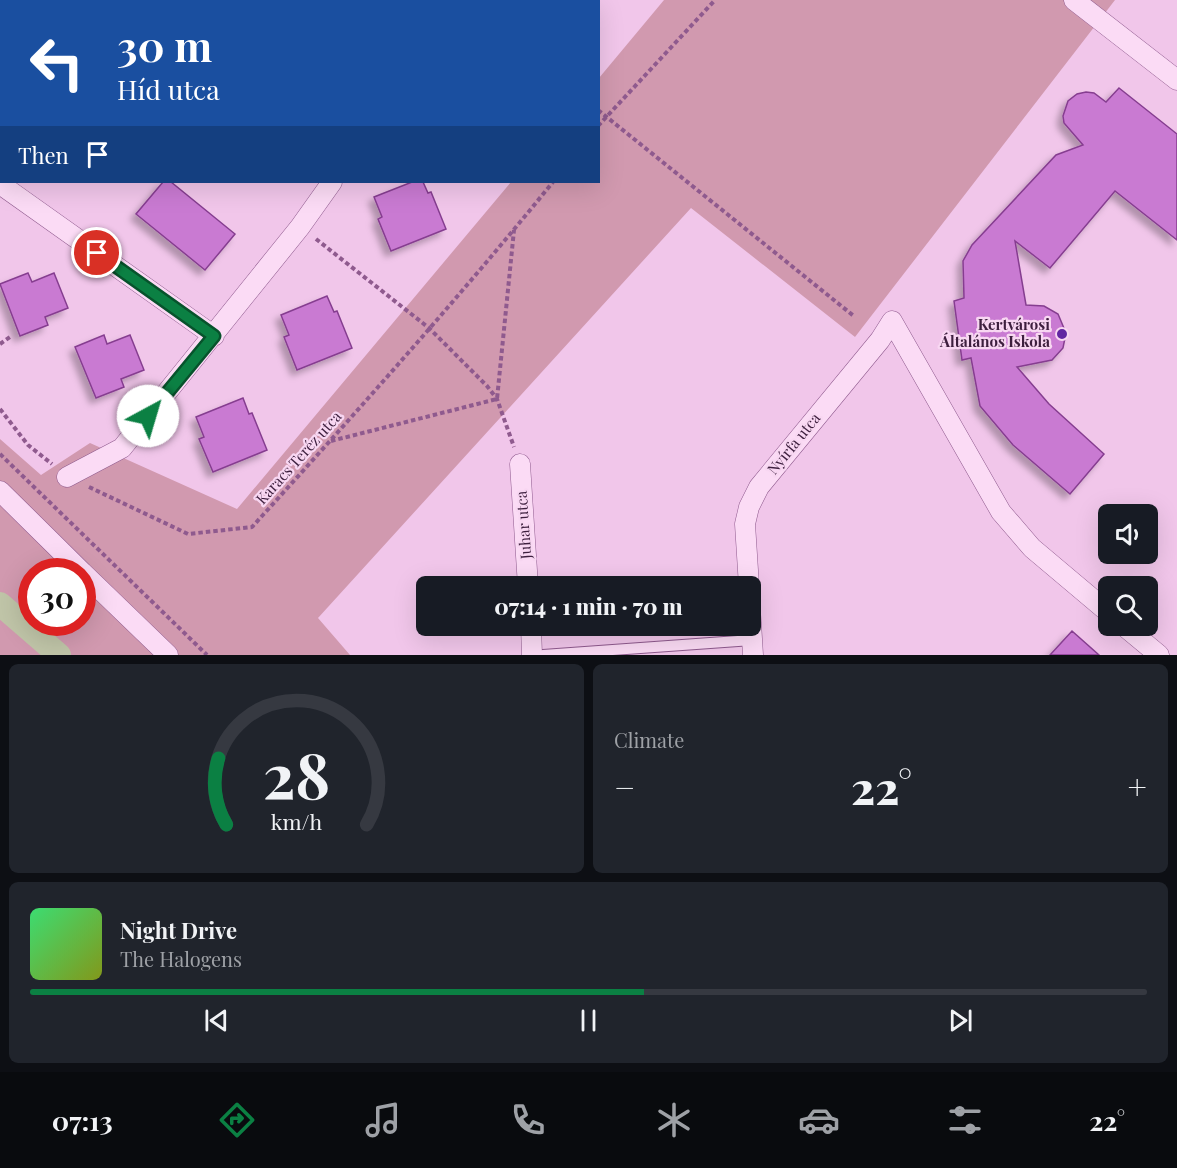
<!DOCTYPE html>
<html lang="en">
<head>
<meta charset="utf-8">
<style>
  body { margin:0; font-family:"Playfair Display",serif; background:#20242c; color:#f1f3f6; height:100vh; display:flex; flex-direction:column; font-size:22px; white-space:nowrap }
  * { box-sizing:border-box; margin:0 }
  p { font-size:20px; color:#9ea1a6 }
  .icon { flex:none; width:33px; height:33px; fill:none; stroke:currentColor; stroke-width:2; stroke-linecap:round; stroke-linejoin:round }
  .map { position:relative; height:655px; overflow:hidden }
  .details { display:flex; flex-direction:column; gap:9px; padding:9px; background:#0d0f14; flex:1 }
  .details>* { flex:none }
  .top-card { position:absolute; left:0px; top:0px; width:600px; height:183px; box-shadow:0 6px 24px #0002; background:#1a4fa0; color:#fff; overflow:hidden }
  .tools { position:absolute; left:1098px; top:504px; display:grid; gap:12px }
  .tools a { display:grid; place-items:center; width:60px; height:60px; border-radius:9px; background:#171b24; box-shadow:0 6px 24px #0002; font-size:30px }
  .speed { position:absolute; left:18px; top:558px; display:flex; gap:12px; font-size:30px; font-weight:700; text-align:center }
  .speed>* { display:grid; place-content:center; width:78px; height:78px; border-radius:50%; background:#171b24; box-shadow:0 6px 24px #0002; line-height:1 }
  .speed .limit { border:9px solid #d22; background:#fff; color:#111 }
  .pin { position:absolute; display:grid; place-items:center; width:51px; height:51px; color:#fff; margin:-26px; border:3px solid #fff; border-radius:50%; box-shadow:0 2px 6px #0007 }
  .me { position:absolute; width:66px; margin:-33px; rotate:39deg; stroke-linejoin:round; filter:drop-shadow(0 0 4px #0008) }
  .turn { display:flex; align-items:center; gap:21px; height:126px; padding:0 18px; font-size:27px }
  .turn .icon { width:78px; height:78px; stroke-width:2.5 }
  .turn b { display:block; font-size:42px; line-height:51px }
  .then { display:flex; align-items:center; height:57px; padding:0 18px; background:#0003; gap:12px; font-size:22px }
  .big { font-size:45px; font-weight:800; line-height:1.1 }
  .details .widget { flex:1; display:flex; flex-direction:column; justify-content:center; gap:9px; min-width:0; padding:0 21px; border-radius:9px; background:#20242c }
  .details .dial { align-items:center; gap:0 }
  .dial svg { height:156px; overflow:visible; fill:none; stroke:#363941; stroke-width:7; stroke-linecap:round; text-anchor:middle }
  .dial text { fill:#f1f3f6; stroke:none }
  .song { display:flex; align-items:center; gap:18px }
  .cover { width:72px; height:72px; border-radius:9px; background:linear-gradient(135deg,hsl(140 70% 55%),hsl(70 70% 35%)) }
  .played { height:6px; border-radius:3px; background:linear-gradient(90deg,#0b8043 55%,#363941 55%) }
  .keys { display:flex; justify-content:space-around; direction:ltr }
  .heat { display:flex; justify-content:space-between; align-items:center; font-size:33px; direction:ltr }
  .details .tiles { flex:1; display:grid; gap:9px; grid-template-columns:1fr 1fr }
  .widget:last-child { grid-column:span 2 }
  .trip { position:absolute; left:416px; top:576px; width:345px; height:60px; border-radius:9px; background:#171b24; box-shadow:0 6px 24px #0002; font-weight:800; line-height:60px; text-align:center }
  .menu { display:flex; height:96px; justify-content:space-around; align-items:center; background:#090b0e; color:#9ea1a6 }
  .menu .icon { width:42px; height:42px }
  .menu .on { color:#0b8043 }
  .menu b { font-size:27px; color:#f1f3f6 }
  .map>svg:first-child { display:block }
  .green { fill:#d199af; fill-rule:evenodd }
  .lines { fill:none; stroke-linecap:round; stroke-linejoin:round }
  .canal { stroke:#c0c5a8; stroke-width:24 }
  .building { fill:#c97ad2; stroke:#863e90; stroke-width:1.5; filter:url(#shadow) }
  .service-casing { stroke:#8f5a8e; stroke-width:12 }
  .minor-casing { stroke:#8f5a8e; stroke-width:21 }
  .path { stroke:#8f5a8e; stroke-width:4; stroke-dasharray:4.5 3; stroke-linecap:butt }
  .service { stroke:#fbdbf5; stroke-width:10 }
  .minor { stroke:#fbdbf5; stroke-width:20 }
  .route-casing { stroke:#07532c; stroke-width:15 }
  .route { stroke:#0b8043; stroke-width:10 }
  .poi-dot { fill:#6126a2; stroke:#f8d7f2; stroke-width:2 }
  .labels { text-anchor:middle; stroke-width:4.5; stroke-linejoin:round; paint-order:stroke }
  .poi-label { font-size:15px; font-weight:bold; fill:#3d1f3e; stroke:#f8d7f2; text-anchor:end }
  .street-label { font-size:15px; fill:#3d1f3e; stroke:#f8d7f2 }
</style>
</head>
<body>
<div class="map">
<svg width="1177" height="655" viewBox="0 0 1177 655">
  <defs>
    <filter id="shadow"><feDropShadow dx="-5.5" dy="5.5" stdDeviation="3" flood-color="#0004"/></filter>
  </defs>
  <rect width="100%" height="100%" fill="#f1c6ea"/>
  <path class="green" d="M664 0H1115L855 337 691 208 318 618 350 655H0V439L41 475 90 443 237 509 511 182H598L599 78ZM32 572H82V622H32Z"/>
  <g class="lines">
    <path class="canal" d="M0 604 59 655"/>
  </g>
  <path class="building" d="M1119 88 1177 134V240L1115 191 1050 268 1015 241 1026 305 1044 306 1058 314 1066 333 1063 348 1052 360 1017 367 1049 404 1104 454 1070 494 1013 445 980 406 971 358 962 360 954 301 964 298 963 261 972 245 1056 155 1083 145 1064 123 1063 116 1068 101 1077 94 1086 92 1094 93 1106 102Z
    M163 182H171L235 234 205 270 136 214Z
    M412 182H423L428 193 431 192 446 229 391 251 378 219 382 217 374 197Z
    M28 273 32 282 54 273 68 308 45 317 48 325 20 336 0 284Z
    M327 296 334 312 337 311 352 348 297 370 284 337 289 335 281 315Z
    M104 335 107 344 130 335 144 370 121 379 124 387 96 398 75 347Z
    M243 398 249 414 252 413 267 450 213 472 199 439 204 437 196 417Z
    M1072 631 1099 655H1050Z"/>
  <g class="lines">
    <g class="service-casing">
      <path id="service" d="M543 655 752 640"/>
    </g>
    <g class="minor-casing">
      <path id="minor" d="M238 0 240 2
        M1074 0 1177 80
        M468 2 469 0
        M0 184 214 336
        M520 464 528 586
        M67 477 122 448 300 227 332 182
        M0 491 82 572
        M82 572 168 655
        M749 586 745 524 749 507 759 487 880 340 892 321 1001 512 1032 548 1108 612
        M750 607 753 655
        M531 626 532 655
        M1124 626 1159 655"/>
    </g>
    <path class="path" d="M598 110 855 317
      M598 126 715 0
      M316 239 429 328 487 386 497 399 514 447
      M0 344 10 337
      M0 409 28 445 52 464
      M331 441 497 399 514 230
      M0 454 207 655
      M89 487 188 534 252 527C355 414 457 300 553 182"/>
    <use href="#service" class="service"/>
    <use href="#minor" class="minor"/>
  </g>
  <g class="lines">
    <g class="route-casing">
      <path id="route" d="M97 253 214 336 148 416"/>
    </g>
    <use href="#route" class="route"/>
  </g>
  <circle class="poi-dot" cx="1062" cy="334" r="6"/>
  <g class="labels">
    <g class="poi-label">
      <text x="1050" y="330">Kertvárosi<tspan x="1050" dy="17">Általános Iskola</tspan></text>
    </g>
    <g class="street-label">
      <text transform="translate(794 444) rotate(-51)" y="5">Nyírfa utca</text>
      <text transform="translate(299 458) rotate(-48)" y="5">Karacs Teréz utca</text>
      <text transform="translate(524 525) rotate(-94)" y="5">Juhar utca</text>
    </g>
  </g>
</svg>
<div class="tools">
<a><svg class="icon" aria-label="sound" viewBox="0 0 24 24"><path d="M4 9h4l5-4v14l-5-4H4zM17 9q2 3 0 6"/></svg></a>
<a><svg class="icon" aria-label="search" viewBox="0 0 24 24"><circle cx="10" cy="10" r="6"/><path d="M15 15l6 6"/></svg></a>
</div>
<div class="speed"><div class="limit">30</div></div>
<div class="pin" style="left:97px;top:253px;background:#d93025"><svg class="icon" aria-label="arrive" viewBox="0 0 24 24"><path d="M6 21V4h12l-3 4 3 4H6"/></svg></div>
<svg class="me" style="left:148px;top:416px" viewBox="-20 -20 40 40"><circle r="19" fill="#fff"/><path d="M0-13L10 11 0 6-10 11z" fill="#0b8043"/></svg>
<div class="trip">07:14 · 1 min · 70 m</div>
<div class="top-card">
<div class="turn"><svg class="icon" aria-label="left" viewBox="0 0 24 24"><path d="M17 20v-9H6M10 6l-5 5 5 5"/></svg><div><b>30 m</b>Híd utca</div></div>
<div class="then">Then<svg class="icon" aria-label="arrive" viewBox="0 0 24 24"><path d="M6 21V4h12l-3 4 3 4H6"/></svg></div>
</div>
</div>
<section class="details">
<div class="tiles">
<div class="widget dial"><svg viewBox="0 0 100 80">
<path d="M14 69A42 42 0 1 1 86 69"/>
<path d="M14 69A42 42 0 0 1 10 35" stroke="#0b8043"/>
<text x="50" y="56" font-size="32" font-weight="700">28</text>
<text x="50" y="72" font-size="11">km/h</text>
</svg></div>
<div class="widget"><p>Climate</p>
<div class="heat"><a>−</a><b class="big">22°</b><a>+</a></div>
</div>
<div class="widget">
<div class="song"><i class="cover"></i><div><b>Night Drive</b><p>The Halogens</p></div></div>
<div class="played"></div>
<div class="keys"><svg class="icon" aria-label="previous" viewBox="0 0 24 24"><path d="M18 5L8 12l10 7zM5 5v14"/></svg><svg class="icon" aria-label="pause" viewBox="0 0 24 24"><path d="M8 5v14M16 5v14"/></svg><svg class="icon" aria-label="next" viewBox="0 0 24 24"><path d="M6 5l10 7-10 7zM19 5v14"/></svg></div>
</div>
</div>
</section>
<nav class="menu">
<b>07:13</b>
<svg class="icon on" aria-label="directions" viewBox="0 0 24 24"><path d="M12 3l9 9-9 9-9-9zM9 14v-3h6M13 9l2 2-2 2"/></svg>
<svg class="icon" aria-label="music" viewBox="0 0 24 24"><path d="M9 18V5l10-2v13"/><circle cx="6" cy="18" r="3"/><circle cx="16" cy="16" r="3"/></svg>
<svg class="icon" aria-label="phone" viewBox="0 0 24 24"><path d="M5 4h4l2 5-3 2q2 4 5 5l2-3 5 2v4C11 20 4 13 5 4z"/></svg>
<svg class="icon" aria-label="climate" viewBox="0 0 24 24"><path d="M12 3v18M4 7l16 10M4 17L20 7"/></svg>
<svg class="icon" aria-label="car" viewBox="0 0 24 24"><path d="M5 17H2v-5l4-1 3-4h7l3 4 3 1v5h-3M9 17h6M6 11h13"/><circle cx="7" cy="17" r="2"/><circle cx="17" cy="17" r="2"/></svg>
<svg class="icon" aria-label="filters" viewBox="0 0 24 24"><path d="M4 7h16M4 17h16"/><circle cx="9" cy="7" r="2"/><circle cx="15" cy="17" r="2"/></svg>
<b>22°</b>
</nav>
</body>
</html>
